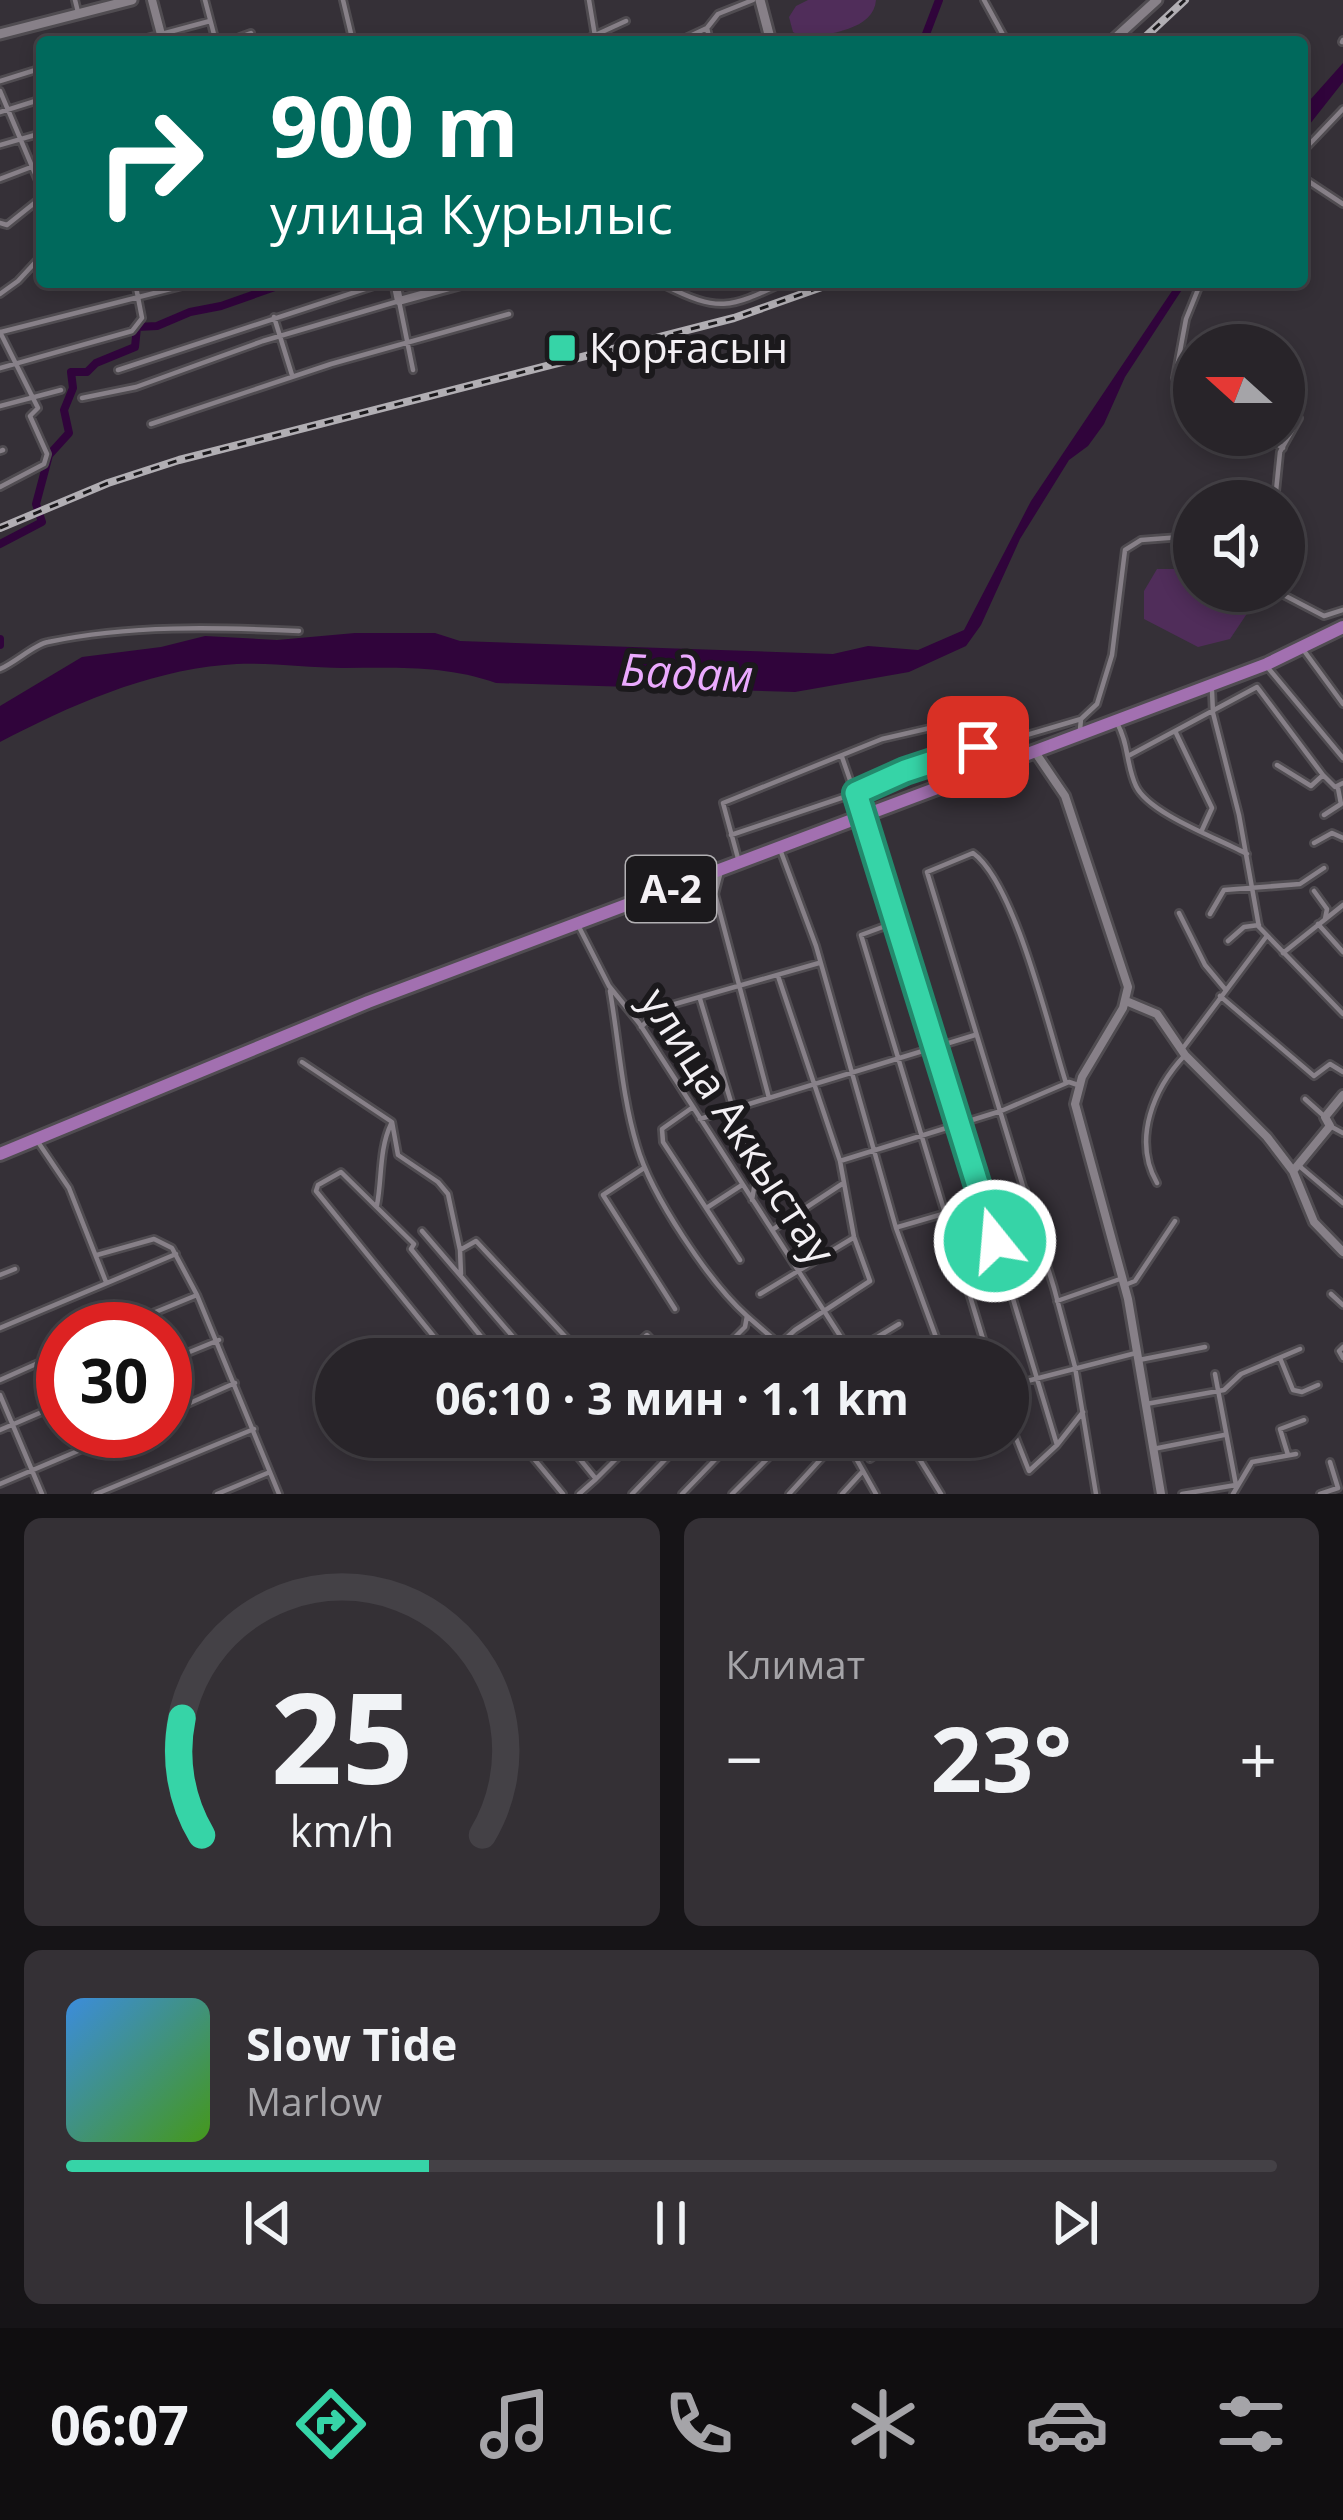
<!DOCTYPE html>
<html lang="ru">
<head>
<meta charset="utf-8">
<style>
  body { margin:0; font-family:"Open Sans",sans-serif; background:#343035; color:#f1f3f6; height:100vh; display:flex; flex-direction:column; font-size:45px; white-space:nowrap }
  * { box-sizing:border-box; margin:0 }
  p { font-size:39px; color:#a5a4a8 }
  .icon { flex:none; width:66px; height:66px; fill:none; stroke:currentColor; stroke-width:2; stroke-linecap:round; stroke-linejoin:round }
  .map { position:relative; height:1494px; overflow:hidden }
  .drawer { display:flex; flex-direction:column; gap:24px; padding:24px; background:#161417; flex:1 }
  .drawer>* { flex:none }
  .guide { position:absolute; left:36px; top:36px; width:1272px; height:252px; border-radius:12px; box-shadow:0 6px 18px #0003,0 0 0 3px #444146; background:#00695c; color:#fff; overflow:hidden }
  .needle { width:78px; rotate:291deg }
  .fabs { position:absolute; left:1173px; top:324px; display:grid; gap:24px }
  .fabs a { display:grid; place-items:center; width:132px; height:132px; border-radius:50%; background:#282429; box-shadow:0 6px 18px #0003,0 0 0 3px #444146; font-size:60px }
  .speed { position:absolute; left:36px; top:1302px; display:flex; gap:24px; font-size:60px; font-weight:700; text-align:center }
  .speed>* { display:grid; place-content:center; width:156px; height:156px; border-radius:50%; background:#282429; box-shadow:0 6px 18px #0003,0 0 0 3px #444146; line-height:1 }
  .speed .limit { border:18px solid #d22; background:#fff; color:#111 }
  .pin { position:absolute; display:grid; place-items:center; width:102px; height:102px; color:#fff; margin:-51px; border-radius:24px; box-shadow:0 6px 18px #0006 }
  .me { position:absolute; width:132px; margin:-66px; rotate:343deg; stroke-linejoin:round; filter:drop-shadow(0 0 9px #0008) }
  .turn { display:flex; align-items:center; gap:42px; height:252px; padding:0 36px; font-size:54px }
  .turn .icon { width:156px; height:156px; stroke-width:2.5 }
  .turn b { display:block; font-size:84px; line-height:102px }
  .big { font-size:90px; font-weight:700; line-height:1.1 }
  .drawer .widget { flex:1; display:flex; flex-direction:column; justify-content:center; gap:18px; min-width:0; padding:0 42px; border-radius:18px; background:#343035 }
  .drawer .dial { align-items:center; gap:0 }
  .dial svg { height:312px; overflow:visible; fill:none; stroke:#444146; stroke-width:7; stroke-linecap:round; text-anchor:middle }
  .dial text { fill:#f1f3f6; stroke:none }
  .song { display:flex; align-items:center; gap:36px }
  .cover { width:144px; height:144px; border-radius:18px; background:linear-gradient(135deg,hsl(210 70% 55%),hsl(100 70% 35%)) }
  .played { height:12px; border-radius:6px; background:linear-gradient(90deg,#36d4a7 30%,#444146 30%) }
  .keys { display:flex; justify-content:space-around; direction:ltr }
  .heat { display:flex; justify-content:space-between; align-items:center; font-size:66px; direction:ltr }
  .drawer .tiles { flex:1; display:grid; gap:24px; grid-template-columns:1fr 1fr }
  .widget:last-child { grid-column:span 2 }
  .trip { position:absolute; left:315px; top:1338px; width:714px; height:120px; border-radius:60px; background:#282429; box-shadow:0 6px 18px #0003,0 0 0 3px #444146; font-weight:700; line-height:120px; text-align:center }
  .tabs { display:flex; height:192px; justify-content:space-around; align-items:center; background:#100e10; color:#a5a4a8 }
  .tabs .icon { width:84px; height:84px }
  .tabs .active { color:#36d4a7 }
  .tabs b { font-size:54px; color:#f1f3f6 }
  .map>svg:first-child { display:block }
  .green { fill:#502d5a }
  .water { fill:#30043b }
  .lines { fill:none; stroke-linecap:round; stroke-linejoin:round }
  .river { stroke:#30043b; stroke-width:8 }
  .minor-casing { stroke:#504c51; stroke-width:10 }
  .tertiary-casing { stroke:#504c51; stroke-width:14 }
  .secondary-casing { stroke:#504c51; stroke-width:15 }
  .trunk-casing { stroke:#504c51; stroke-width:18 }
  .minor { stroke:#878088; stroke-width:4.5 }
  .tertiary { stroke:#878088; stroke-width:8 }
  .secondary { stroke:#878088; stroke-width:9 }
  .trunk { stroke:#a270b0; stroke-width:12 }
  .rail-casing { stroke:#b1aeb3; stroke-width:8 }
  .rail { stroke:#1b191c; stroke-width:3; stroke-dasharray:9; stroke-linecap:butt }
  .route-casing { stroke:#238a6d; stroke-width:30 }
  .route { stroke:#36d4a7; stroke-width:21 }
  .poi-dot { fill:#36d4a7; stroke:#1b191c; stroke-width:4.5 }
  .labels { text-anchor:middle; stroke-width:12; stroke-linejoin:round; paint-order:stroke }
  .shield { fill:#1b191c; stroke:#b2b0b3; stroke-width:3 }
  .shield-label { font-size:39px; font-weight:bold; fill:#f3f0f4 }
  .poi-label { font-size:42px; fill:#f3f0f4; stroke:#1b191c; text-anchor:start }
  .street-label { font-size:42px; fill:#f3f0f4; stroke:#1b191c }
  .water-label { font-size:45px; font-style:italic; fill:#ebaafe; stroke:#1b191c }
</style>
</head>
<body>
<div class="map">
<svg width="1343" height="1494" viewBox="0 0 1343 1494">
  <rect width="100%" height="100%" fill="#353037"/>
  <path class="green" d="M808 0H876C874 30 829 34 803 38L793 32 789 17 796 6Z
    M1157 569H1194V591H1262L1230 639 1198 647 1144 619V591Z"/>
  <path class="water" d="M1343 63V82L1302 134V109Z
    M1178 282H1187L1125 377 1104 424 1088 446 1069 460 1020 539 981 625 966 646 909 672 795 692 496 683C444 665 397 668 343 668 304 668 262 661 224 665 145 672 69 706 0 742V706L82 657 161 647 205 636 277 640 355 633H435L460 641 833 654 868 646 918 650 964 630 1031 501Z"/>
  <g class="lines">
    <path class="river" d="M923 42 939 0
      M0 544 42 522 36 504 49 455 69 433 64 410 73 388 71 372H87L96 363 135 347 137 327 157 326 190 312 221 306 289 282
      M0 639V645"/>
    <g class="minor-casing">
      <path id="minor" d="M75 0 78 12
        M205 0 216 42
        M343 0 353 42
        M589 0 596 42
        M984 0 1007 42
        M707 28 710 42
        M132 42 210 21
        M241 42 240 37 251 33
        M580 42 626 21
        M677 42 707 28 718 14 753 0
        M1342 42 1343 40
        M0 81 42 68
        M0 91 42 190
        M0 112 42 99
        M0 145 42 133
        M1302 152 1343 109
        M1302 177 1343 204
        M0 179 42 163
        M0 223 7 225 42 197
        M53 282 56 286 72 282
        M664 285C720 313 729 308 785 282
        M0 294 18 281 42 255
        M274 317 292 375
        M0 332 38 408 30 416 47 454 44 464 0 487
        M1 332 198 282
        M0 368 132 331 142 318 135 282
        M118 370 386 282
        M1194 390 1175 378 1186 319 1201 282
        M82 398 136 387 263 341 399 301 413 370
        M0 406 61 390
        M151 424 331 364 509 314
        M1263 435 1283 448
        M0 451 3 450
        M1275 501 1280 452 1299 418
        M1284 502 1292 529
        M1276 591 1324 616 1343 610
        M1302 648 1343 704
        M0 669C16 662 35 644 48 642 130 625 214 627 299 631
        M1269 669 1343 758
        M1212 691 1213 713 1239 815 1259 927 1343 1014
        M1117 723C1129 744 1126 765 1136 786 1149 814 1220 839 1247 854
        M1080 730 1081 719 1097 704 1112 655 1125 550 1141 540 1194 536
        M1176 733 1212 808 1202 830
        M1130 755 1257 687 1323 775
        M842 757 899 921 1057 1445
        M1277 765 1311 786 1323 775 1335 787 1343 783
        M1324 815 1341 804 1338 788
        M731 835 859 792 905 771 1081 719
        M1314 843 1332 833 1343 838
        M781 852 816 946 896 1228 944 1359
        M739 862 723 803 882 739 930 728
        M721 871 715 894 769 1098
        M1314 891 1327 909 1325 919
        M1179 913 1205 965 1225 989
        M1210 914 1224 890 1300 884 1324 868
        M899 921 861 935 989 1359
        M1318 924 1343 952
        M578 925 609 986 639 1023 855 1359
        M1228 941 1244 927 1259 925
        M1283 953 1343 905
        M610 991C619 1042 622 1097 637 1146 651 1195 709 1282 747 1316L745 1327 713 1359
        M1220 996 1314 1076 1330 1064 1343 1072
        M700 999 755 1182 752 1200
        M641 1027 661 1008 819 963
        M1183 1048 1266 937
        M302 1062 392 1122 398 1155 438 1182 448 1194 460 1250 476 1241 575 1347 591 1359
        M1066 1083C1049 1030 1015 883 973 853L927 872 1054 1288 1075 1367 1096 1494
        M1305 1099 1325 1117
        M693 1107 662 1129 663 1142 740 1260
        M700 1119 975 1035
        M1330 1126 1343 1133
        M36 1139 69 1188 106 1282
        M840 1161 1001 1111 1069 1082 1078 1085
        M1298 1165 1343 1203
        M644 1168 603 1195 675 1309
        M1157 1183C1132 1139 1154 1088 1185 1055
        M377 1205C382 1180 379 1149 391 1124
        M708 1207 742 1185
        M898 1227 1025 1190
        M772 1230 842 1184
        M422 1231 532 1359
        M460 1250 461 1274
        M97 1255 154 1239 172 1248 197 1295 279 1494
        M0 1275 15 1269
        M1125 1285 1135 1281 1175 1221
        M760 1294 853 1238
        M1331 1294 1343 1305
        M1057 1301 1120 1279
        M747 1316 778 1343
        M0 1328 176 1254
        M114 1329 197 1295
        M1343 1347 1339 1351 1343 1358
        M1280 1358 1293 1390 1302 1392 1318 1385
        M452 1359 316 1191 318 1185 341 1172 414 1244 411 1249 499 1359
        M620 1359 647 1335 670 1359
        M763 1359 795 1330 870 1281 854 1237 840 1161 778 976
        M841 1359 899 1324
        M1139 1360 1205 1347
        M165 1362 219 1340
        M1215 1374 1236 1485
        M0 1380 63 1352
        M1008 1386 1136 1353
        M0 1395 42 1494
        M1146 1404 1224 1390 1241 1374 1300 1349
        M165 1414 235 1383
        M1008 1418 1029 1471 1057 1445 1083 1412
        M0 1430 63 1403
        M516 1437 563 1494
        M562 1437 596 1479 579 1494
        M800 1437 812 1444 821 1437
        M844 1437 876 1494
        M906 1437 941 1494
        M967 1437 973 1445
        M1153 1449 1224 1435
        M1288 1455 1280 1429 1304 1420
        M870 1459 901 1437
        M596 1479 638 1437
        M0 1484 125 1431
        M96 1494 254 1429
        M217 1494 270 1472
        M632 1494 687 1437
        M682 1494 737 1437
        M732 1494 789 1437
        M789 1494 841 1437
        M842 1494 862 1472
        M1182 1494 1236 1485
        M1233 1494 1252 1462 1296 1454
        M1320 1494 1338 1488 1330 1462"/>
    </g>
    <g class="tertiary-casing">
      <path id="tertiary" d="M152 0 163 42
        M395 282 399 301 468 282
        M1035 752 1065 796 1128 987 1123 1008 1082 1077 1075 1104 1128 1299 1161 1494
        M1126 1001 1157 1014 1185 1055 1267 1137 1293 1171 1314 1222 1343 1252
        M1293 1171 1330 1126 1325 1117 1343 1095"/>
    </g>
    <g class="secondary-casing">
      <path id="secondary" d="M760 0 771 42
        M0 34 132 0
        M1111 42 1157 0"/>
    </g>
    <g class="trunk-casing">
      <path id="trunk" d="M0 1154 368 1002 1267 664 1343 627"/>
    </g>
    <use href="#minor" class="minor"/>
    <use href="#tertiary" class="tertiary"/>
    <use href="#secondary" class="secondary"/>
    <use href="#trunk" class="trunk"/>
    <g class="rail-casing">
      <path id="rail" d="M1140 42 1185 0
        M0 528 108 483 179 460 734 318 836 282"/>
    </g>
    <use href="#rail" class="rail"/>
  </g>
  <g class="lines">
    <g class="route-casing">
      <path id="route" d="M978 747 905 771 856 793 995 1241"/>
    </g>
    <use href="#route" class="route"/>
  </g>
  <rect class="poi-dot" x="547" y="333" width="30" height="30" rx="6"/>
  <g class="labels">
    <rect class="shield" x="626" y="856" width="90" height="66" rx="9"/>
    <g class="shield-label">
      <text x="671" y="903">A-2</text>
    </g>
    <g class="poi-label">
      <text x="589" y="363">Қорғасын</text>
    </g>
    <g class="street-label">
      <text transform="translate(738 1126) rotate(57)" y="15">улица Аккыстау</text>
    </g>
    <g class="water-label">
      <text transform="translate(687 673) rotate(3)" y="16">Бадам</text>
    </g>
  </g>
</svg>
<div class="fabs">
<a><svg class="needle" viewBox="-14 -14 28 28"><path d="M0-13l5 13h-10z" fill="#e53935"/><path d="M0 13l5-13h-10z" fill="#a5a4a8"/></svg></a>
<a><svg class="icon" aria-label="sound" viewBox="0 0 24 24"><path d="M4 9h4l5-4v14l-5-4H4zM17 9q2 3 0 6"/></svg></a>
</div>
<div class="speed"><div class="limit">30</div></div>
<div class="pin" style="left:978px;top:747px;background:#d93025"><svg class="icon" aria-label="arrive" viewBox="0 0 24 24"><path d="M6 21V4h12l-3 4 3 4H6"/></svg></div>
<svg class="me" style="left:995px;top:1241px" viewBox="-20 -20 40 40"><circle r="17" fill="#36d4a7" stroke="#fff" stroke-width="3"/><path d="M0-11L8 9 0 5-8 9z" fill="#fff"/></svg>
<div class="trip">06:10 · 3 мин · 1.1 km</div>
<div class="guide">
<div class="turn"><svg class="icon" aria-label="right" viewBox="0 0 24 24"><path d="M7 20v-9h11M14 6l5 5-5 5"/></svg><div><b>900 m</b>улица Курылыс</div></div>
</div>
</div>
<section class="drawer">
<div class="tiles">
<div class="widget dial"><svg viewBox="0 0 100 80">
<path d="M14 69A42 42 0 1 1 86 69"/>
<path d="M14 69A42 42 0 0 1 9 39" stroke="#36d4a7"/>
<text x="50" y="56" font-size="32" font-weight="700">25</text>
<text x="50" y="72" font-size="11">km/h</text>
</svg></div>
<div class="widget"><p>Климат</p>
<div class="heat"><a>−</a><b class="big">23°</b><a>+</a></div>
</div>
<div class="widget">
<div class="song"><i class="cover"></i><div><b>Slow Tide</b><p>Marlow</p></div></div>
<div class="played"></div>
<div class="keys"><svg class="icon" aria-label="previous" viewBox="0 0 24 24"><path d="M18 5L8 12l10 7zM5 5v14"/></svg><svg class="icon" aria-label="pause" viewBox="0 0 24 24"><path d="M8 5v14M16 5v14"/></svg><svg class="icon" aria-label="next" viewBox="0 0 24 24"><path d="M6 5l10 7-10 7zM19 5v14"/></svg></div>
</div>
</div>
</section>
<nav class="tabs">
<b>06:07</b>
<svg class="icon active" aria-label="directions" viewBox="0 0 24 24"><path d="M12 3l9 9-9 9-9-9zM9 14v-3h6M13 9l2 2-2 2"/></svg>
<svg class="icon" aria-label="music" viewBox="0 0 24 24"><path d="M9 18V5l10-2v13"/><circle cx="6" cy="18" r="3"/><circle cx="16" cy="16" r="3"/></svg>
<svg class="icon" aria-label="phone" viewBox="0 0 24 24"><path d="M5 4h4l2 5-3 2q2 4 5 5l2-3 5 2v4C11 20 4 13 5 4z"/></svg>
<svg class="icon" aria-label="climate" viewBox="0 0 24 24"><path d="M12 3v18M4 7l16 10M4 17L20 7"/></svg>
<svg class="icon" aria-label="car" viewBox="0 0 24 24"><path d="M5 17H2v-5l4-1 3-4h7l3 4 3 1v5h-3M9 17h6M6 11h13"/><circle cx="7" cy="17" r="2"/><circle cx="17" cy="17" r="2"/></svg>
<svg class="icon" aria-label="filters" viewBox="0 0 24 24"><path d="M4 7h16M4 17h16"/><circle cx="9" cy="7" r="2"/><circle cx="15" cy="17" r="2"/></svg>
</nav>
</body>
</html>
